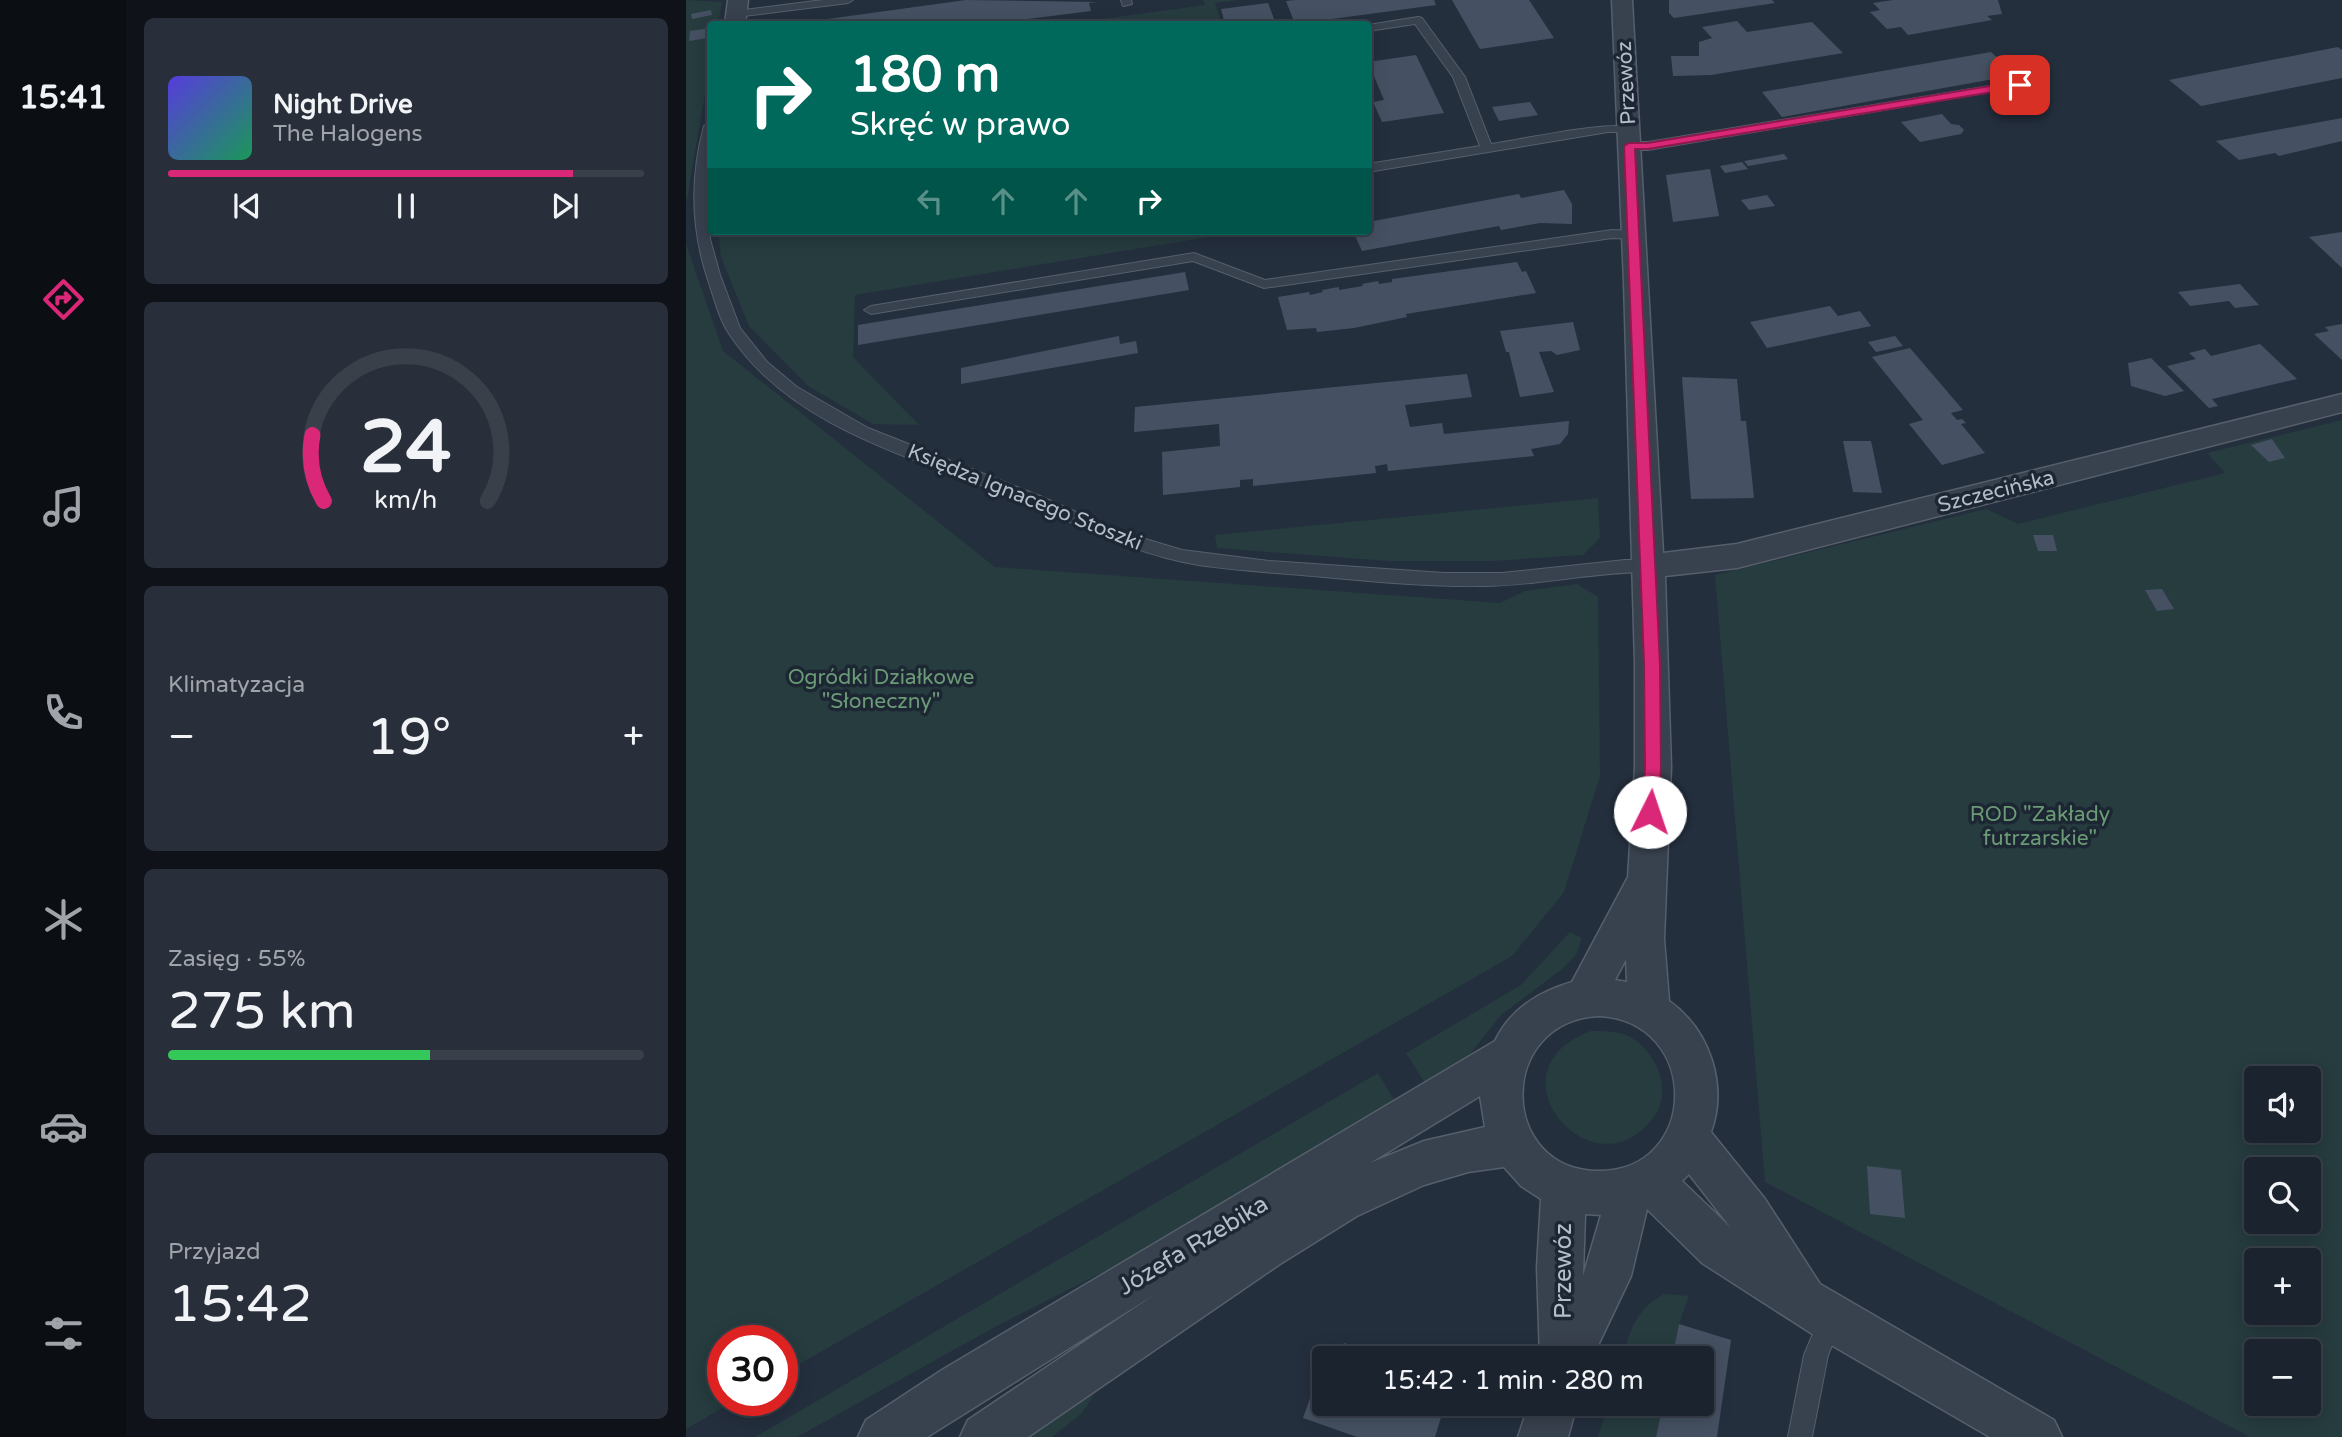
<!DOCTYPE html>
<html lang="pl">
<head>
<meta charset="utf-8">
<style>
  body { margin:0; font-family:"Varela Round",sans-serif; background:#282f3a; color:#f1f3f6; height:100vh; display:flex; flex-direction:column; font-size:26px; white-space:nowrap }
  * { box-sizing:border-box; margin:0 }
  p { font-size:23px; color:#a0a4aa }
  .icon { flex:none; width:38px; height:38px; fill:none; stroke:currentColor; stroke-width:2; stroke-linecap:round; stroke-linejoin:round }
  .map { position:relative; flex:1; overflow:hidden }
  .side { display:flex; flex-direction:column; gap:18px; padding:18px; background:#0f1319; width:560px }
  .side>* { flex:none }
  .guide { position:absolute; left:21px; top:21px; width:665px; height:214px; border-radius:7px; box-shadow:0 4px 18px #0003,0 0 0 2px #39404a; background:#00695c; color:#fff; overflow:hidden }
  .fabs { position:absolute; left:1558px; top:1066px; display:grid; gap:14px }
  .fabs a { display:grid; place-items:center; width:77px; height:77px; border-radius:7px; background:#1b232e; box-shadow:0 4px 18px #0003,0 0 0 2px #39404a; font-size:35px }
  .speed { position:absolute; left:21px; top:1325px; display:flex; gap:14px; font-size:35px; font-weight:700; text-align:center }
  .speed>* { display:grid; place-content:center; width:91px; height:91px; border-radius:50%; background:#1b232e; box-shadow:0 4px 18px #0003,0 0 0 2px #39404a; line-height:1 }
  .speed .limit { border:10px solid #d22; background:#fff; color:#111 }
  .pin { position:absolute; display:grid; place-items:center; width:60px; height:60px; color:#fff; margin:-30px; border-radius:14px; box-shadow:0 4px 10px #0006 }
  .me { position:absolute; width:77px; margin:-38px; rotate:4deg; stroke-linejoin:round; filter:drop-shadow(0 0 5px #0008) }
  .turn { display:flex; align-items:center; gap:24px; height:147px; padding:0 28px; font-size:32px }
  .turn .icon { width:91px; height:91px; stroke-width:2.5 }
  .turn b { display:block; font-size:49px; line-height:60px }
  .lanes { display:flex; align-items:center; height:66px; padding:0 28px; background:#0003; justify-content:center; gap:35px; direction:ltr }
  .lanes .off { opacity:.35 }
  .big { font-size:52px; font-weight:600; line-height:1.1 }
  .side .widget { flex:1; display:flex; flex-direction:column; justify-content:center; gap:10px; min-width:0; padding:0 24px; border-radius:10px; background:#282f3a }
  .side .dial { align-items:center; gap:0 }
  .dial svg { height:182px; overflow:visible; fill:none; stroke:#39404a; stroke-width:7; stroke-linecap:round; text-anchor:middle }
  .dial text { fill:#f1f3f6; stroke:none }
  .song { display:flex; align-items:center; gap:21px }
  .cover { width:84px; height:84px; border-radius:10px; background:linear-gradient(135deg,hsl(250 70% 55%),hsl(150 70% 35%)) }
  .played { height:7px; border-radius:4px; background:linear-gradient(90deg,#db2777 85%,#39404a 85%) }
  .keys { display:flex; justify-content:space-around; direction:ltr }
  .heat { display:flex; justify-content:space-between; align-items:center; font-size:38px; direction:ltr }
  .charge { height:10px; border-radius:5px; background:linear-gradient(90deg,#34c759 55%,#39404a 0) }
  .trip { position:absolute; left:626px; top:1346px; width:402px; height:70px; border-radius:7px; background:#1b232e; box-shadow:0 4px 18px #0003,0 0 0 2px #39404a; font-weight:600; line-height:70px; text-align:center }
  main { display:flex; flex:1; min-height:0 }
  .tab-bar { display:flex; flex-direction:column; width:126px; justify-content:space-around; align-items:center; background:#0b0e12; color:#a0a4aa }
  .tab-bar .icon { width:49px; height:49px }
  .tab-bar .on { color:#db2777 }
  .tab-bar b { font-size:32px; color:#f1f3f6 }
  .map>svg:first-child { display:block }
  .green { fill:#263c3f; fill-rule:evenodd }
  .building { fill:#455162 }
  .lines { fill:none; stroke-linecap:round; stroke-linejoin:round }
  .service-casing { stroke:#565f6c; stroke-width:2 }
  .minor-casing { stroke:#565f6c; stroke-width:3 }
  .service { fill:#38414e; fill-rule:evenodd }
  .minor { fill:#38414e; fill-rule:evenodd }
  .route { fill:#db2777; stroke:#8e194d; stroke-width:2 }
  .labels { text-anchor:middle; stroke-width:7; stroke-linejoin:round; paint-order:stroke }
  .street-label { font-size:21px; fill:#b4bcc9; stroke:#1d2633 }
  .park-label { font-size:21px; fill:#6b9a76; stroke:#1d2633 }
  .near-street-label { font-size:24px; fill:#b4bcc9; stroke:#1d2633 }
</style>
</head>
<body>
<main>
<nav class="tab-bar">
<b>15:41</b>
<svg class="icon on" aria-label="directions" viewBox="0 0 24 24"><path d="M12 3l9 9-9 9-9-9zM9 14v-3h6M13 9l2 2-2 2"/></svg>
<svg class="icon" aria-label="music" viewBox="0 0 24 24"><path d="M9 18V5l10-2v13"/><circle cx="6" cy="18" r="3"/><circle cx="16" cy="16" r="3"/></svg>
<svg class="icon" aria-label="phone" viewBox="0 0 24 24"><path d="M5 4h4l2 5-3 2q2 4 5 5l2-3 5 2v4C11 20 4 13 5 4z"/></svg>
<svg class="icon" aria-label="climate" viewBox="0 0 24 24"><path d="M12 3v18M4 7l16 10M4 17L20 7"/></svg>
<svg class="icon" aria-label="car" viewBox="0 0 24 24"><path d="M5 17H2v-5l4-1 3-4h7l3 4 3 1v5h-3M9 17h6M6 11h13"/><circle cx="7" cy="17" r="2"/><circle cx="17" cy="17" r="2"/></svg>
<svg class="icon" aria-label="filters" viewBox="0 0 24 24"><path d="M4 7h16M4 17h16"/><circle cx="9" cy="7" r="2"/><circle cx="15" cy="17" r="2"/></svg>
</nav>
<section class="side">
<div class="widget">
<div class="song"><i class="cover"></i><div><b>Night Drive</b><p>The Halogens</p></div></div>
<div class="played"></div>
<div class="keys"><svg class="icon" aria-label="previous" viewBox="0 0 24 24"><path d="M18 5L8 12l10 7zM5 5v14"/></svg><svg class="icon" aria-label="pause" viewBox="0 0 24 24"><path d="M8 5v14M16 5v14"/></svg><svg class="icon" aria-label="next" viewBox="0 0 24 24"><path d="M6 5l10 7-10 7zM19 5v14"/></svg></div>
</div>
<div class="widget dial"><svg viewBox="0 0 100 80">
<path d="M14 69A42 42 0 1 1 86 69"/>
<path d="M14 69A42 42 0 0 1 9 40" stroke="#db2777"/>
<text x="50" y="56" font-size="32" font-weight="700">24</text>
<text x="50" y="72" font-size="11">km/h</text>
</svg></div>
<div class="widget"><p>Klimatyzacja</p>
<div class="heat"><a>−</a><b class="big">19°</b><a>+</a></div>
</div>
<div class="widget"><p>Zasięg · 55%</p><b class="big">275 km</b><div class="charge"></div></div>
<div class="widget"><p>Przyjazd</p><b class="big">15:42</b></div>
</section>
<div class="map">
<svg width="1656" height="1437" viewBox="0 0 1656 1437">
  <rect width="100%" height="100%" fill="#242f3e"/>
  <path class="green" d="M0 0 36 2 32 24H24V65L0 205Z
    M517 0H552L529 3 536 24H379L519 5Z
    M32 231H559L169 295 167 357 233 425 187 424 122 386 63 326 35 257Z
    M0 244 37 351 309 567 814 603 839 591 891 584 912 597 914 776 878 892 826 956 96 1374V1340H37V1400H50L0 1429Z
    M1656 420V1437H1564L1079 1182 1029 575 1300 509 1332 524 1539 473 1521 453ZM1570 1078H1622V1130H1570ZM1570 1169H1622V1222H1570ZM1570 1260H1622V1312H1570ZM1570 1351H1622V1404H1570Z
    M912 498 914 538 897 555 804 561H703L531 548 529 535Z
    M884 932 896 938 890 955 876 969 815 1015 777 1063 740 1085 720 1053 835 985Z
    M905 1031C917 1031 930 1031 942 1036 970 1050 988 1091 967 1118 908 1198 797 1071 905 1031Z
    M692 1073 709 1101 439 1261 307 1328 111 1437H69Z
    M978 1294 1003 1296 993 1324 986 1358H936C944 1330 951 1308 978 1294Z
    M416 1382 396 1413 366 1437H329Z
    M922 1404H977L970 1437H912Z"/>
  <path class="building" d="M280 0 411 2 403 3 405 11 302 24H105Z
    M610 0H748L750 5 609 24 600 1Z
    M766 0H843L868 38 794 49Z
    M983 0H1086L1089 3 988 18 983 13Z
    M1207 0H1312L1316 14 1301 16 1306 20 1222 35 1215 27 1201 29 1184 12 1194 10 1187 3Z
    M582 3 590 24H539L535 9Z
    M25 10 26 15 6 19 5 14Z
    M1051 21 1061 32 1126 22 1157 53 1025 75 987 76 985 56H1013V42L1026 38 1016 27Z
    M24 28 22 38 3 41 4 31Z
    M1652 47 1656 50V78L1515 106 1483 80Z
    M1305 52 1330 75 1096 117 1076 92Z
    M730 55 758 113 696 122 687 102 698 100 682 62Z
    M844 102 852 115 813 121 806 107Z
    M1256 114 1265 124 1273 125 1278 130 1275 134 1234 142 1215 122Z
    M1656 118V141L1593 156 1589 153 1553 160 1530 141Z
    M1098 154 1102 159 1062 166 1058 161Z
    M1056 162 1062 169 1039 173 1034 166Z
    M1024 169 1033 216 987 222 980 175Z
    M878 190 886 204V224L854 223 815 230 813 226 676 251 667 231H682V222L833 194 835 198Z
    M1081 195 1089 206 1063 210 1055 200Z
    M1656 232V268L1623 237Z
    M831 262 836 272 840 271 850 293 720 314 721 317 668 328 631 332 630 328 601 330 592 297 623 292 624 295 637 292 636 290 653 287V290L677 286 676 284 692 281 693 284 706 282V279Z
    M499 272 503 290 172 345V325Z
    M1554 284 1573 305 1549 308 1543 301 1504 306 1492 292Z
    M1144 306 1152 316 1174 311 1185 326 1081 348 1064 322Z
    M887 322 894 350 871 355 865 351 853 352 868 392 834 397 823 352H820L814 331Z
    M1656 324V360L1628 334 1643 331 1639 327Z
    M433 336 434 344 450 341 452 353 275 384V368Z
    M1209 336 1217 346 1190 352 1182 342Z
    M1574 344 1611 379 1526 399 1532 406 1523 408 1481 366 1510 359 1503 353 1519 349 1525 356Z
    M1224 348 1277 410 1265 413 1271 420 1276 419 1280 423 1275 424 1299 453 1256 465 1223 424 1237 420 1186 357Z
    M1465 358 1498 391 1479 396 1445 386 1442 363Z
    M781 374 786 397 719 405 724 427 756 423 758 434 883 421 882 434 874 444 845 449 848 456 702 471 701 464 689 466 690 473 567 486V479L554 480V487L477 495 476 452 534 446 533 424 448 432 449 407Z
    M996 377 1051 379 1055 421H1060L1068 498 1005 499Z
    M1586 439 1599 458 1583 462 1565 445Z
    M1157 441H1185L1196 493 1167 492Z
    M1347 535H1367L1371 551H1352Z
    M1476 589 1488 609 1471 611 1459 590Z
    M1181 1166 1215 1170 1219 1218 1184 1214Z
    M993 1324 1045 1340 1031 1437H970L977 1404H1017V1358H986Z
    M658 1343 700 1358H653Z
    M638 1396 639 1404H759L749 1437H671L617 1418 624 1398 636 1403Z"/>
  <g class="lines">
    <g class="service-casing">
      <path id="service" d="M137 0H167L162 3 50 17 45 14 50 11Z
        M435 0H445L446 4 437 6Z
        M732 17 736 18 779 77 805 144C829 141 933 118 948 129L942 132H922L682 172V164L794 146 767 77 729 24 682 31V25Z
        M1334 81 1338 82V86L962 150H943L937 146 943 142H962Z
        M24 123 20 201 24 239 34 275 54 328 81 362 111 387 182 428 354 496 436 532 496 550 583 561 758 573H816L939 560H962L970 566 962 572C908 572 855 585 800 586 746 587 692 582 638 577 596 573 554 571 513 565 444 554 385 520 321 495 225 457 105 427 44 335 33 319 28 298 22 280 5 229 4 177 18 126Z
        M926 230 948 231 954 235 948 239 926 238 578 288 507 261 185 314 178 310 185 306 508 253 579 280Z
        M1145 1306 1153 1310 1157 1318 1142 1355 1126 1437H1102L1118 1355 1137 1310Z"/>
    </g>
    <g class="minor-casing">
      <path id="minor" d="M42 0H62L59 24H39Z
        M926 0H946L977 553 1051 544 1656 394V412L1051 568 979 576 985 767 978 939 983 1001C1024 1030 1042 1085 1025 1132L1079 1199 1134 1284 1368 1420 1376 1437H1304L1128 1335 1016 1263 961 1209 945 1276 906 1358H854L851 1267 855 1199 835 1186 818 1167 782 1172 738 1185 671 1216 594 1264 342 1437H274L282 1420 471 1293 241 1437H172L180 1420 256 1370 809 1041C825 1008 853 992 886 982L942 877 949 767V664L938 283ZM940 959 941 982 929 980ZM913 1016C1015 1021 1014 1171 913 1171 812 1171 810 1021 913 1016ZM794 1096 799 1127 738 1141 684 1163ZM1003 1174 1045 1228 996 1181ZM899 1214 915 1215 897 1276Z
        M843 1404H891L882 1437H832Z"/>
    </g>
    <use href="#service" class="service"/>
    <use href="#minor" class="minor"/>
  </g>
  <path class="route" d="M1334 81 1339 85 1337 87 962 149H949L974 664 975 767 972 812 970 817H958L956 812 959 767 958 664 938 146 943 143H962Z"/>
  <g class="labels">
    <g class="street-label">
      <text transform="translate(940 83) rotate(-93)" y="7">Przewóz</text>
      <text transform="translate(1310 491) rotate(-14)" y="7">Szczecińska</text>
      <text transform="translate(339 497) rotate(22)" y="7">Księdza Ignacego Stoszki</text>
    </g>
    <g class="park-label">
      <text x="195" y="684">Ogródki Działkowe<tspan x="195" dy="24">"Słoneczny"</tspan></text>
      <text x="1354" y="821">ROD "Zakłady<tspan x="1354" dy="24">futrzarskie"</tspan></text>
    </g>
    <g class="near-street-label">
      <text transform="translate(507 1245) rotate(-31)" y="8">Józefa Rzebika</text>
      <text transform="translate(877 1271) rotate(-90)" y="8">Przewóz</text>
    </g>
  </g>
</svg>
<div class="fabs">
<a><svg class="icon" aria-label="sound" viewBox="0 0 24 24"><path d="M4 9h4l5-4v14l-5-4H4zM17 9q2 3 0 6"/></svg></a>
<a><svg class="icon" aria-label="search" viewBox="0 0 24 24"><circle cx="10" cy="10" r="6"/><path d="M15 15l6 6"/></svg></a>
<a>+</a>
<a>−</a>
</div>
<div class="speed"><div class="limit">30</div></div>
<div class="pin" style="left:1334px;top:85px;background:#d93025"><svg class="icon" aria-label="arrive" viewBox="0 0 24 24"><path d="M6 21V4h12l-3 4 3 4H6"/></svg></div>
<svg class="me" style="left:964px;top:812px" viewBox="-20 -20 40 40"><circle r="19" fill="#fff"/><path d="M0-13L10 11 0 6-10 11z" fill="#db2777"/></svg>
<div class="trip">15:42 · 1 min · 280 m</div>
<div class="guide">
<div class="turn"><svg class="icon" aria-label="right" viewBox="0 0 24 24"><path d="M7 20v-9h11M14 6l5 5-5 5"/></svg><div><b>180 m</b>Skręć w prawo</div></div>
<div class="lanes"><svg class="icon off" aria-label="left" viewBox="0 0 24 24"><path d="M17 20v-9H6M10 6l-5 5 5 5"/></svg><svg class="icon off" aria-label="ahead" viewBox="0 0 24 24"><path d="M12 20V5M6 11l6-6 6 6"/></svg><svg class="icon off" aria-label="ahead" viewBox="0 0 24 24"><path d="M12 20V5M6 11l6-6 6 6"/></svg><svg class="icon" aria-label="right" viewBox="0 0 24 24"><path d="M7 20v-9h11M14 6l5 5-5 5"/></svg></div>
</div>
</div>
</main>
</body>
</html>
